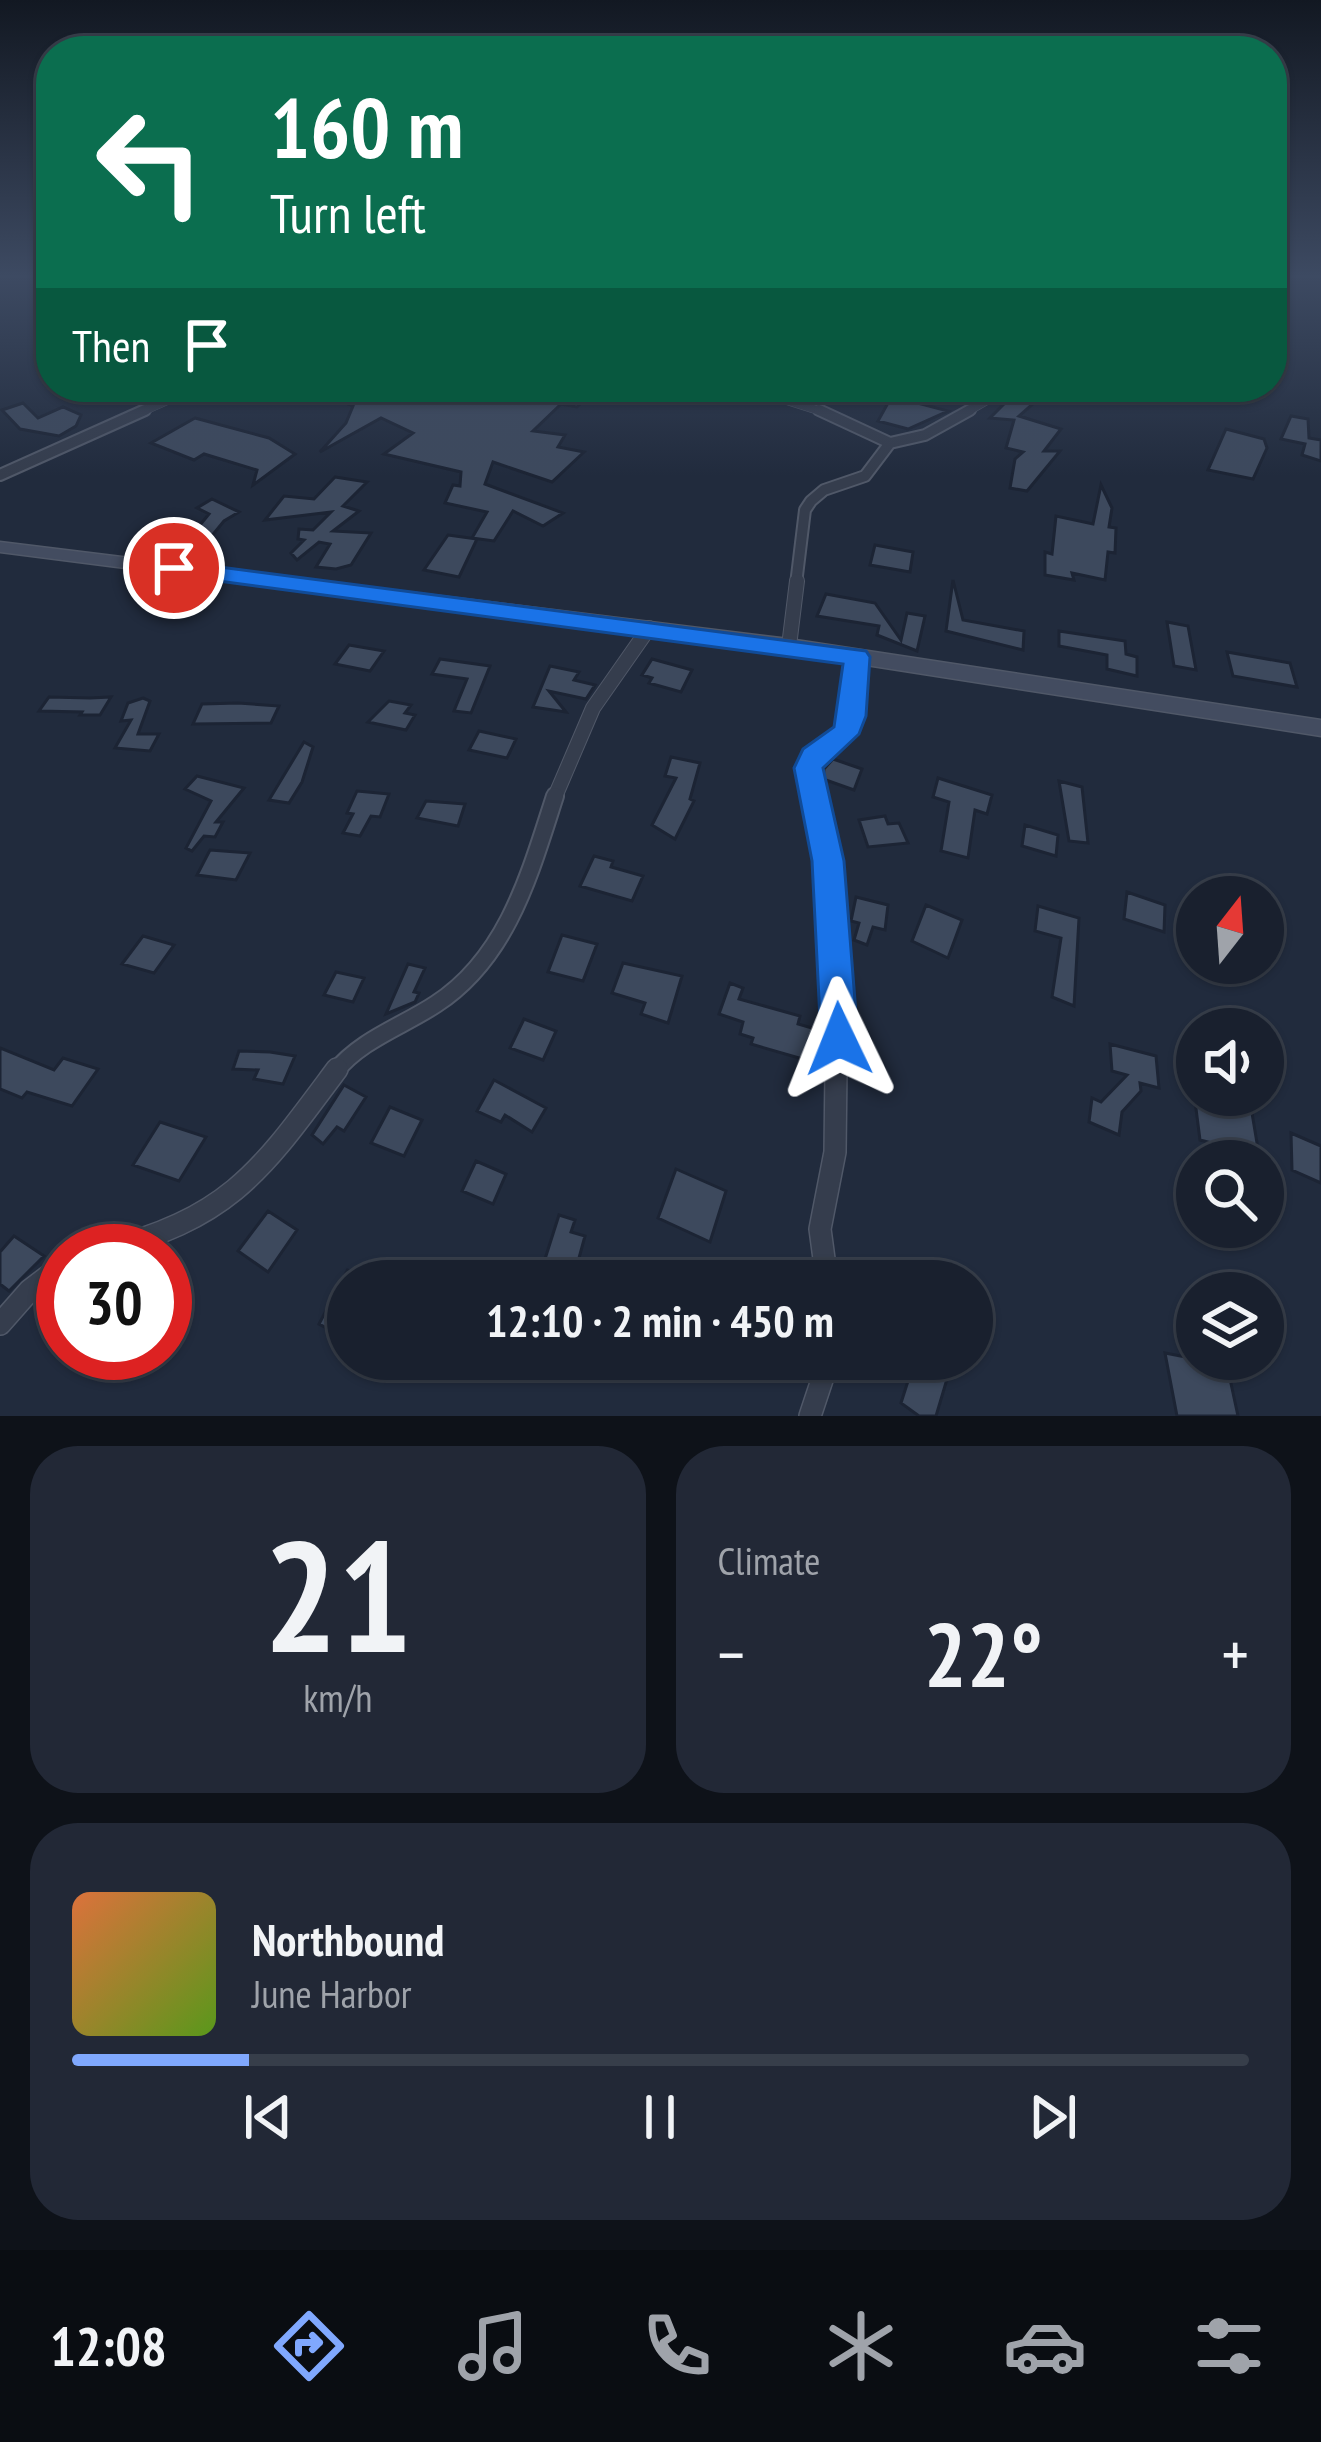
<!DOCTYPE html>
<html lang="en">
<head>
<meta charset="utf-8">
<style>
  body { margin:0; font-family:"PT Sans Narrow",sans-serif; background:#222836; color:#f1f3f6; height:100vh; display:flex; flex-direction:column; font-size:45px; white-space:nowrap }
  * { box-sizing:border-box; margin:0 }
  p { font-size:39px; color:#9fa3aa }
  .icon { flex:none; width:66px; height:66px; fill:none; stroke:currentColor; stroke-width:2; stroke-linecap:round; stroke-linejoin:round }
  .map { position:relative; height:1416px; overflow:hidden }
  .side { display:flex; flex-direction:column; gap:30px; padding:30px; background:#0e1219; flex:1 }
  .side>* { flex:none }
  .hud { position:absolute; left:36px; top:36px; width:1251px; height:366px; border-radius:48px; box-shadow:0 3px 9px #0004,0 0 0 3px #373e4a; background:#0b6e4f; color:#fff; overflow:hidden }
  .needle { width:78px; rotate:17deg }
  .controls { position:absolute; left:1176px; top:876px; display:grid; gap:24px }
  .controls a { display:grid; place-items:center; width:108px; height:108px; border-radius:50%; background:#19202e; box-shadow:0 3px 9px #0004,0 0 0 3px #373e4a; font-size:60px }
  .speed { position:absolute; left:36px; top:1224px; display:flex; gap:24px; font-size:60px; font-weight:700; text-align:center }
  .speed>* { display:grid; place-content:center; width:156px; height:156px; border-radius:50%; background:#19202e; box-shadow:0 3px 9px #0004,0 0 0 3px #373e4a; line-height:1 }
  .speed .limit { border:18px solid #d22; background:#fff; color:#111 }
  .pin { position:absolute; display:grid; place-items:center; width:102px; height:102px; color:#fff; margin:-51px; border:6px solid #fff; border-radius:50%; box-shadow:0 3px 12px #0007 }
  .me { position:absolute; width:132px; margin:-66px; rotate:358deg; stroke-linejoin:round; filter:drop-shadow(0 0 9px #0008) }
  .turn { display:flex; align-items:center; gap:42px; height:252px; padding:0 36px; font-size:54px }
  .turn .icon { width:156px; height:156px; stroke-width:2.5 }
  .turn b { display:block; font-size:84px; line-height:102px }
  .then { display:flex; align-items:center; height:114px; padding:0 36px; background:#0003; gap:24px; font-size:45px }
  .big { font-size:90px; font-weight:800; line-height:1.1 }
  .side .tile { flex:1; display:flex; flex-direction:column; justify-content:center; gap:18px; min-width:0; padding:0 42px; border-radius:48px; background:#222836 }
  .side .dial { align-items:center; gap:0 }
  .dial b { font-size:156px; line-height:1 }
  .song { display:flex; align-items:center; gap:36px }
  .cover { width:144px; height:144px; border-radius:18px; background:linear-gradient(135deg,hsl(20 70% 55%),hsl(90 70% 35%)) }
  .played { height:12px; border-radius:6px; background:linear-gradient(90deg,#80a8fe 15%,#373e4a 15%) }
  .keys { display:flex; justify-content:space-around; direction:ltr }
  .heat { display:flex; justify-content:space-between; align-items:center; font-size:66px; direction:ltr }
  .side .tiles { flex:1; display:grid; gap:30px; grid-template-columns:1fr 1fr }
  .tile:last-child { grid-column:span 2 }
  .trip { position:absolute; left:327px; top:1260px; width:666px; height:120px; border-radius:60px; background:#19202e; box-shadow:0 3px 9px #0004,0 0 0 3px #373e4a; font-weight:800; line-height:120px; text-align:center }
  .tab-bar { display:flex; height:192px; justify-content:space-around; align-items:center; background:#0a0d12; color:#9fa3aa }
  .tab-bar .icon { width:84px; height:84px }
  .tab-bar .current { color:#80a8fe }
  .tab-bar b { font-size:54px; color:#f1f3f6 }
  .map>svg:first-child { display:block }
  .building { fill:#3d495d; stroke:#1c2434; stroke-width:3 }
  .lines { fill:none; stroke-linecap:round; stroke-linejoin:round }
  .street-far4-casing { stroke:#505868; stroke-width:9 }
  .street-far3-casing { stroke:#505868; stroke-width:14 }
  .street-far2-casing { stroke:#505868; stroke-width:16 }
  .street-far1-casing { stroke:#505868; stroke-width:20 }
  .street-casing { stroke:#505868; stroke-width:24 }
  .secondary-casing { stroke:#505868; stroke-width:3 }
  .street-far4 { stroke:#353d4d; stroke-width:8 }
  .street-far3 { stroke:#353d4d; stroke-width:10 }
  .street-far2 { stroke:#353d4d; stroke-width:14 }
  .street-far1 { stroke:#353d4d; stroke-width:16 }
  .street { stroke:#353d4d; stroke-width:21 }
  .secondary { fill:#434c60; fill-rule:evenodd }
  .route { fill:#1a73e8; stroke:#114b97; stroke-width:3 }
</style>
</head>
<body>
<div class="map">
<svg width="1321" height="1416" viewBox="0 0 1321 1416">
  <rect width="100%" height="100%" fill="#212b3d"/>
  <path class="building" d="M309 387H458L471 392 477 387H598L577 407 561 404 533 431 565 435 558 447 584 452 552 482 493 462 485 484 563 513 543 526 513 511 494 541 472 538 487 512 445 503 453 485 460 486 461 472 384 454 413 433 381 418 320 452 346 423 353 406Z
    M894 392 908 395 906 400 948 411 908 429 878 421Z
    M1013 395 1035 402 1019 416 1061 429 1044 451H1060L1027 491 1010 488 1015 459 1023 452 1006 448 1014 420 990 418Z
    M23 403 38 418 63 407 81 415 76 426 59 436 20 429 2 410Z
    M1291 416 1308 419 1309 438 1321 440V461L1302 455 1305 444 1281 439Z
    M195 418 269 438 295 454 253 485 257 470 204 454 194 460 151 443Z
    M1226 429 1264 439 1267 448 1253 479 1208 470Z
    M335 477 367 482 343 506 359 511 333 531 371 533 351 565 336 569 316 567 330 544 319 542 297 560 291 553 304 540 298 539 299 529 313 530 331 512 265 520 284 496 314 499Z
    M1101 485 1112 508 1109 527 1116 528 1115 553 1108 552 1105 580 1072 573 1074 580 1045 575V552L1052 554 1056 516 1093 524Z
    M212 499 239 512 224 521 206 543 187 541 209 514 197 508Z
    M448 535 477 539 459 577 424 570Z
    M875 545 913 552 910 572 870 565Z
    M953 580 963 620 1024 631 1023 650 946 631Z
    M826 594 875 603 901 640 907 613 925 616 917 651 877 635 879 626 817 616Z
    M1167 622 1188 626 1196 670 1174 666Z
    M1059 631 1125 641 1126 654 1137 657V676L1107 669V655L1059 646Z
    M349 645 384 651 370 671 335 664Z
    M1227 652 1290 663 1297 687 1233 676Z
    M440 659 490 666 471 713 454 711 467 679 432 674Z
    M652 659 692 670 681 692 649 683 652 678 642 675Z
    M550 666 579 672 574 680 595 685 586 699 549 691 566 712 533 707Z
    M49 697 90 698 111 697 100 715H80L82 712 39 711Z
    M143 698 150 701 138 734H159L150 751 115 748 131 720 121 721 128 703Z
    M389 701 411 705 405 713 415 715 406 730 368 722Z
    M238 703 279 706 271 723 193 724 202 704Z
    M479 731 516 739 507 758 469 750Z
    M304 742 313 747 302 782 289 803 269 800Z
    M671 757 700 763 690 799 694 801 675 839 652 825 676 778 665 776Z
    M833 759 862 769 854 790 823 779 824 769Z
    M197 776 244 788 216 822H223L215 837 204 836 192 851 186 848 211 801 185 789Z
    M938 778 992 795 987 814 975 810 968 858 941 851 949 802 933 797Z
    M1059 781 1082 787 1088 843 1069 841Z
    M357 791 389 794 380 817 371 816 360 836 343 833 353 814 347 813Z
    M426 801 465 804 458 826 417 818Z
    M885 816 888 824 899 823 908 843 868 847 859 820Z
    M1025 825 1058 835 1056 856 1022 846Z
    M210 850 250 853 236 880 197 875Z
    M594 856 613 861 611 867 643 876 632 901 580 886Z
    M1127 892 1165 905 1164 932 1124 919Z
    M856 897 888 905 885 930 873 927 867 945 854 940 859 923 851 921Z
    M926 905 962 920 948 958 912 941Z
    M1038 906 1079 918 1074 1006 1052 997 1061 938 1035 931Z
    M562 935 597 944 583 981 548 972Z
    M143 936 174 945 154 973 122 964Z
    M623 963 682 976 668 1023 641 1014 645 1003 612 993Z
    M408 964 425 968 414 992 419 993 415 1002 386 1014Z
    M336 972 364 978 353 1002 324 995Z
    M730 983 743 988 739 999 800 1016 798 1024 819 1030 813 1062 751 1044 753 1038 740 1034 743 1022 719 1014Z
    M524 1019 556 1031 543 1060 510 1048Z
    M1110 1044 1156 1056 1159 1088 1140 1083 1141 1091 1122 1112 1119 1135 1089 1122 1092 1098 1101 1102 1127 1075 1112 1071Z
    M0 1048 54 1070 63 1058 98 1069 72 1106 27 1092 22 1098 0 1089Z
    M239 1051 270 1052 295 1056 283 1084 254 1079 258 1070 233 1069Z
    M494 1080 546 1108 532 1132 505 1115 501 1122 477 1111Z
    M344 1085 366 1097 344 1131 337 1127 323 1144 312 1135Z
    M1194 1093 1252 1113 1259 1155 1200 1140Z
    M390 1107 422 1120 404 1156 371 1143Z
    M160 1122 206 1137 179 1181 133 1165Z
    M1291 1133 1321 1146V1183L1292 1170Z
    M476 1161 506 1174 493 1204 462 1191Z
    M676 1169 726 1191 710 1242 658 1218Z
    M268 1211 297 1230 268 1272 238 1251Z
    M559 1215 575 1220 571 1232 585 1236 576 1269 545 1259Z
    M14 1236 44 1256 9 1291 0 1284V1252Z
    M348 1269V1339L319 1324Z
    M1165 1353 1227 1365 1238 1416H1177Z
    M915 1359H953L936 1416H919L901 1403Z"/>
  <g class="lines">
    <g class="street-far4-casing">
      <path id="street-far4" d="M745 387 826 413
        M139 413 198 387
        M965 413 1010 387"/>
    </g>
    <g class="street-far3-casing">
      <path id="street-far3" d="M819 410 890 443
        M0 475 145 410
        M796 584 805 510 811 501 824 490 865 476 890 443 925 435 970 410"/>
    </g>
    <g class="street-far2-casing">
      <path id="street-far2" d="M789 646 797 581
        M554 799 593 708 649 628
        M815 799 809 768 849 727 857 657"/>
    </g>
    <g class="street-far1-casing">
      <path id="street-far1" d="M815 796C833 888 837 978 836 1072
        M335 1072C360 1040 403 1026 436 1004 508 957 530 873 555 796"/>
    </g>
    <g class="street-casing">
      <path id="street" d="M101 1251C231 1218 261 1171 337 1069
        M827 1281 820 1229 835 1152 836 1069
        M0 1324 30 1290 63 1265
        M810 1416 829 1359"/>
    </g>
    <g class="secondary-casing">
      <path id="secondary" d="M0 542 789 639 1321 720V736L789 653 0 552Z"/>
    </g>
    <use href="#street-far4" class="street-far4"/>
    <use href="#street-far3" class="street-far3"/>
    <use href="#street-far2" class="street-far2"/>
    <use href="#street-far1" class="street-far1"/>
    <use href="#street" class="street"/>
    <use href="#secondary" class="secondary"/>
  </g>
  <linearGradient id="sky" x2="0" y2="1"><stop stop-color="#121822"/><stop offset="0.58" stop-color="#3d4a62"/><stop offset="1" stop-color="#3d4a62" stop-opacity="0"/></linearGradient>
  <rect width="1321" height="476" fill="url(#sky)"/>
  <path class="route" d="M174 561 866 651 870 657 866 716 859 734 823 768 844 861 858 1039 852 1052 839 1058 826 1052 821 1039 812 861 794 768 803 749 834 727 843 664 166 574 163 568Z"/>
</svg>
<div class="controls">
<a><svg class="needle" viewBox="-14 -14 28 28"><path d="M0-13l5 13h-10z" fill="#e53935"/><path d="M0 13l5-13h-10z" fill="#9fa3aa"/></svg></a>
<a><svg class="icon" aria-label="sound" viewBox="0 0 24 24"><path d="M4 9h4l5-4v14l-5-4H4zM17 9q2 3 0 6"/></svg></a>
<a><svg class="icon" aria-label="search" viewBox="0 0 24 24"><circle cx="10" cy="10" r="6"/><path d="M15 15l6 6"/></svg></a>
<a><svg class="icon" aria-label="layers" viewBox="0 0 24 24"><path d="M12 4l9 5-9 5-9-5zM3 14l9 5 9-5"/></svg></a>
</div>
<div class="speed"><div class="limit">30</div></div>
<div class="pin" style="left:174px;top:568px;background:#d93025"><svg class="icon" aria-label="arrive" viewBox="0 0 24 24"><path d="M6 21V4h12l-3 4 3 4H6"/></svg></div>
<svg class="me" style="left:839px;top:1039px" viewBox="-20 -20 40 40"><path d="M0-17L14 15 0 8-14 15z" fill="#1a73e8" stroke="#fff" stroke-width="4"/></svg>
<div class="trip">12:10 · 2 min · 450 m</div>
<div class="hud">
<div class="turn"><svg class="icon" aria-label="left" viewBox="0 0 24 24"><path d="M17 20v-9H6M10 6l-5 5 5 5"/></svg><div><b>160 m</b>Turn left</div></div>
<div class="then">Then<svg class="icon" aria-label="arrive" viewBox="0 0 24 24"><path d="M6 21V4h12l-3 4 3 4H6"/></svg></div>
</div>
</div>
<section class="side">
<div class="tiles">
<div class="tile dial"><b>21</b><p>km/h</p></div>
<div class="tile"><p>Climate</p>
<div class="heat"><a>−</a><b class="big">22°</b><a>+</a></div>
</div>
<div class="tile">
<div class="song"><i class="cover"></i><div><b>Northbound</b><p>June Harbor</p></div></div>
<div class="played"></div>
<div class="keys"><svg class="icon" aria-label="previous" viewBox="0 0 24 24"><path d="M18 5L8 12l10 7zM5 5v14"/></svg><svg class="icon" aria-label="pause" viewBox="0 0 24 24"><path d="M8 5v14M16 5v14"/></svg><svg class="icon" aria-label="next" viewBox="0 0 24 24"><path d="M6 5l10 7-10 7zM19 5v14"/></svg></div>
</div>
</div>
</section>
<nav class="tab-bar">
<b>12:08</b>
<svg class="icon current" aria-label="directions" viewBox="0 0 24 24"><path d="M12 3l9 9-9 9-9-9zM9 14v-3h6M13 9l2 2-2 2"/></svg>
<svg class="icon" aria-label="music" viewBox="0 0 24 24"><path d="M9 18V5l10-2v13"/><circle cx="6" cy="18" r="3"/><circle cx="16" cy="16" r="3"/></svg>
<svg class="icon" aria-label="phone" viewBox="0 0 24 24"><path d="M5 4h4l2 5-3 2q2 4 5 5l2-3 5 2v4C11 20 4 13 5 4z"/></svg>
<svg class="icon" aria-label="climate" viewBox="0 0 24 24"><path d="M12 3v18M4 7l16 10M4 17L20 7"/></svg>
<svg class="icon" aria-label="car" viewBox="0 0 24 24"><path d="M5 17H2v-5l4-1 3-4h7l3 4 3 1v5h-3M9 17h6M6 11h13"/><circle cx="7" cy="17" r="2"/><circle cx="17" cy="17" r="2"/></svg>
<svg class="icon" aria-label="filters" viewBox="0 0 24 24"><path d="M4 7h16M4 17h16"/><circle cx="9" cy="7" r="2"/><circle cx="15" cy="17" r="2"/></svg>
</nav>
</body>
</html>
